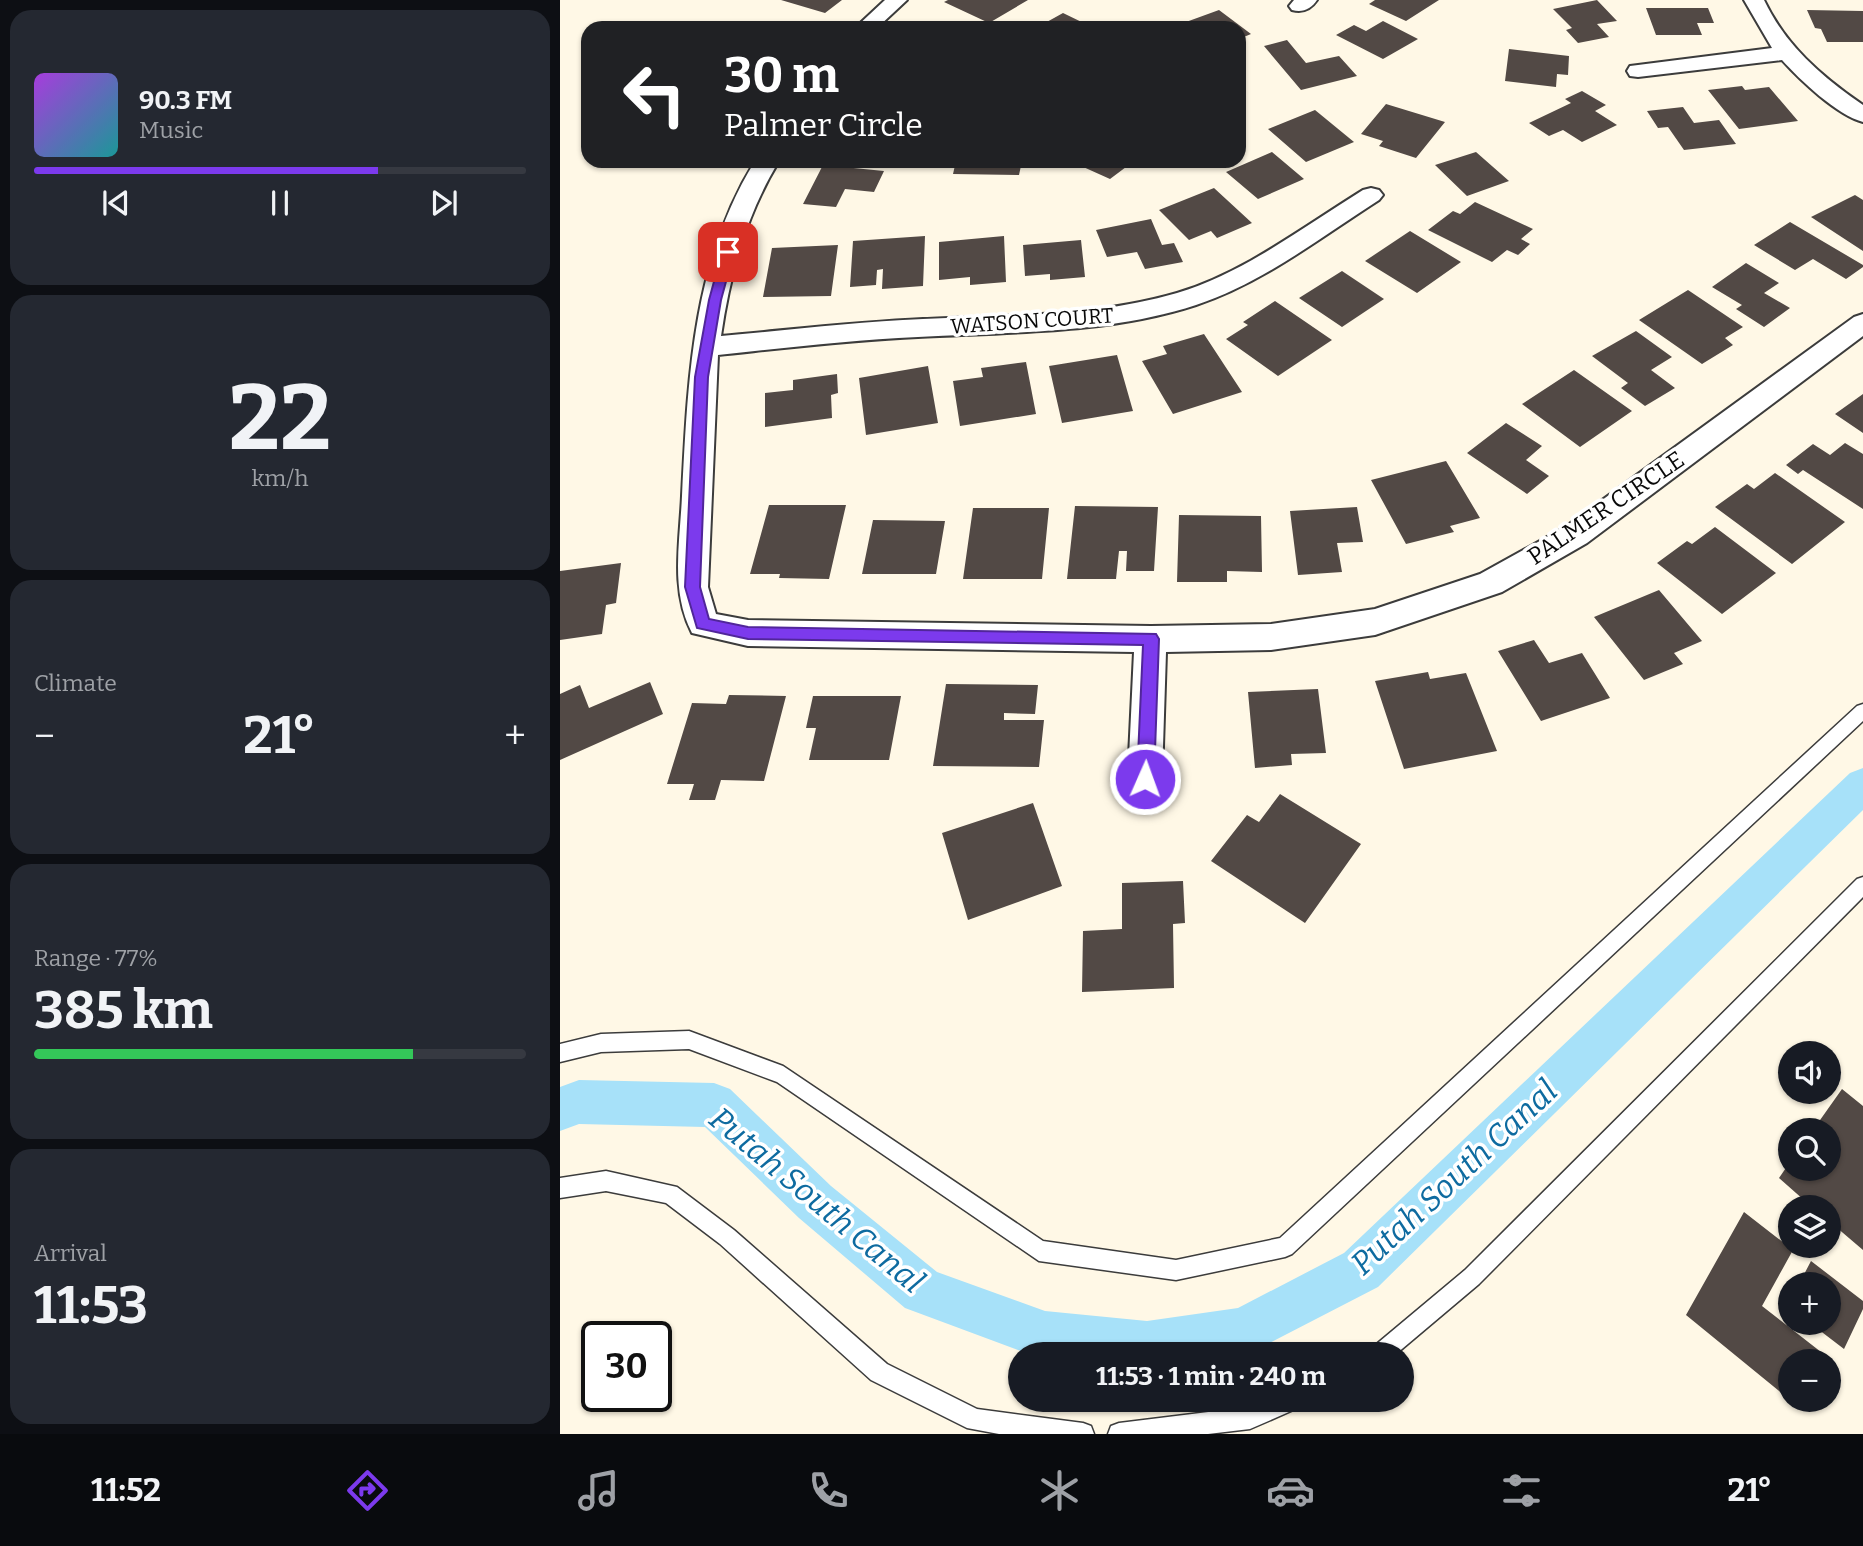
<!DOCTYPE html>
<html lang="en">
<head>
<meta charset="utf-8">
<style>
  body { margin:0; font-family:Bitter,serif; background:#242831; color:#f1f3f6; height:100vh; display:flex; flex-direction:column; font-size:26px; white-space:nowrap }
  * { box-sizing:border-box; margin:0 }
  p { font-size:23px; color:#9ea1a6 }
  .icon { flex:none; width:38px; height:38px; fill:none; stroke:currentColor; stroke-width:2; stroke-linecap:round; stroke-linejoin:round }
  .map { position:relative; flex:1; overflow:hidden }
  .panel { display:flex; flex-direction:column; gap:10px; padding:10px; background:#0d0f14; width:560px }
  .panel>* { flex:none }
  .top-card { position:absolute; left:21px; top:21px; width:665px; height:147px; border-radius:21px; box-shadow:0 2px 5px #0004; background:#202124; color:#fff; overflow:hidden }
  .fabs { position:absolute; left:1218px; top:1041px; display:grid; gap:14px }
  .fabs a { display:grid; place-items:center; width:63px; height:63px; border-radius:50%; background:#171b24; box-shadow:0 2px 5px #0004; font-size:35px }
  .speed { position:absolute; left:21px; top:1321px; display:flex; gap:14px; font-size:35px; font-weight:700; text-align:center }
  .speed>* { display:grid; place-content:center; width:91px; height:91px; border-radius:50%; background:#171b24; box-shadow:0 2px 5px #0004; line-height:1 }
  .speed .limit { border:4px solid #111; border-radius:10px; background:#fff; color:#111 }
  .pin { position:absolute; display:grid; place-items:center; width:60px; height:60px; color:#fff; margin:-30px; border-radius:14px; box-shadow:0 4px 10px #0006 }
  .me { position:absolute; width:77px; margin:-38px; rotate:2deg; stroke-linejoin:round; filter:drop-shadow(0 0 5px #0008) }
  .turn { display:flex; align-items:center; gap:24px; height:147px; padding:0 28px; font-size:32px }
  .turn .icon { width:91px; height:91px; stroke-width:2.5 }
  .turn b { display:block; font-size:49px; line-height:60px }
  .big { font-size:52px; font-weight:700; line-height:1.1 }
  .panel .widget { flex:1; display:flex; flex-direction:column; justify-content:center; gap:10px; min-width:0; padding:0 24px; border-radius:21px; background:#242831 }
  .panel .dial { align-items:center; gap:0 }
  .dial b { font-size:91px; line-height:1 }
  .song { display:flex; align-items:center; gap:21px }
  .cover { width:84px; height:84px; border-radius:10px; background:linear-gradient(135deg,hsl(280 70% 55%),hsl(180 70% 35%)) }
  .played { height:7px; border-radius:4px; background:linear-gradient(90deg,#7c3aed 70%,#363941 70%) }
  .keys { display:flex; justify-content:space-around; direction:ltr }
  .heat { display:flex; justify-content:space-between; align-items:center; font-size:38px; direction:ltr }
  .charge { height:10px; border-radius:5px; background:linear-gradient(90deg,#34c759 77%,#363941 0) }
  .trip { position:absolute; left:448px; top:1342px; width:406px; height:70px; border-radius:35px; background:#171b24; box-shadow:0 2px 5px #0004; font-weight:700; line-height:70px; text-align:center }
  .tab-bar { display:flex; height:112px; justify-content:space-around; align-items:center; background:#090b0e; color:#9ea1a6 }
  .tab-bar .icon { width:49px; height:49px }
  .tab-bar .selected { color:#7c3aed }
  .tab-bar b { font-size:32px; color:#f1f3f6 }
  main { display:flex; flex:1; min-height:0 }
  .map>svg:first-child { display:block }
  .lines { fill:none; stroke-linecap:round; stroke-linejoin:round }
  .canal { fill:#a7e1f9; fill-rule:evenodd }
  .building { fill:#524945 }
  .service-casing { stroke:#3c3c3c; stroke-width:3 }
  .minor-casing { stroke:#3c3c3c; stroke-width:4 }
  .service { fill:#fff; fill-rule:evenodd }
  .minor { fill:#fff; fill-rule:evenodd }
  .route { fill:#7c3aed; stroke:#51269a; stroke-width:2 }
  .labels { text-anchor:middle; stroke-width:7; stroke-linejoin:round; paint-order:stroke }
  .far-street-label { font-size:21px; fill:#090909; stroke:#fff }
  .street-label { font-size:24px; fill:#090909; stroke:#fff }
  .near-water-label { font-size:32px; font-style:italic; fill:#0e6ba0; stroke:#fff }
</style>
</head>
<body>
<main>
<section class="panel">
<div class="widget">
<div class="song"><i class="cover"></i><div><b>90.3 FM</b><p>Music</p></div></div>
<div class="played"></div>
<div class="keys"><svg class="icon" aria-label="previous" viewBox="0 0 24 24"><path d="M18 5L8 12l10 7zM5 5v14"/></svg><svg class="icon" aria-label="pause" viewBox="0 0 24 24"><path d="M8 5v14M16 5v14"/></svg><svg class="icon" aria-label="next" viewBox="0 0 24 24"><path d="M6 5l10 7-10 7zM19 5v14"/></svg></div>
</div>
<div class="widget dial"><b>22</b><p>km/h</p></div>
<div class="widget"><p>Climate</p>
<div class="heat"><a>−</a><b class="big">21°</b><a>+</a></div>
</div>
<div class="widget"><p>Range · 77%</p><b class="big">385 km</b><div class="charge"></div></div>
<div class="widget"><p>Arrival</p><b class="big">11:53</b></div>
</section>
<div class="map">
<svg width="1303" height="1434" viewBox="0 0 1303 1434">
  <rect width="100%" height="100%" fill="#fff8e6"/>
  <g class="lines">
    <path class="canal" d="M1303 768V810L818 1287 688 1354H469L345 1308 239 1218 145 1127 19 1124 0 1131V1087L19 1080 154 1083 170 1089 271 1186 377 1272 485 1311 587 1321 678 1308 784 1253 1290 773Z"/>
  </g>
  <path class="building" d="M221 0H282L265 13Z
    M388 0H468L429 23 384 2Z
    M815 0H879L846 21 809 4Z
    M1037 0 1057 21 1037 24 1049 37 1018 43 1006 30 1012 28 993 9Z
    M1086 8H1148L1154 23H1137L1142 35H1096Z
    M659 10 691 34 679 39V28L615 26Z
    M1247 10 1303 11V42H1267L1261 29 1255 28Z
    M503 13 534 28H476Z
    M194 21 231 26V28H187Z
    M823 21 858 39 823 59 776 35 794 25 806 31Z
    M727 40 746 63 779 56 797 76 741 90 704 46Z
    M949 49 1009 56 1008 75 997 74 996 87 945 81Z
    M1182 86 1185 90 1209 87 1238 121 1179 129 1148 90Z
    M1022 91 1046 105 1035 111 1057 125 1022 142 1003 130 989 136 969 123 1011 103 1005 99Z
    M826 104 885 122 856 158 819 146 823 141 801 134Z
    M1123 107 1134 123 1159 120 1176 144 1124 150 1108 127 1098 128 1087 111Z
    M755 110 794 142 746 162 708 129Z
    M712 152 744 179 698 199 666 172Z
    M916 152 949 181 907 196 875 165Z
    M396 161H462L459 175 393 174Z
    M510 161H574L550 179Z
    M263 165 324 171 314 192 285 189 276 207 243 204Z
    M654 188 692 223 657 238 651 231 629 240 599 210Z
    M1295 195 1303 200V251L1251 217Z
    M915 202 973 229 961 239 970 244 958 255 947 250 932 262 868 230 893 211 900 214Z
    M591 219 602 245 614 243 623 262 585 269 577 252 547 257 536 230Z
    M1230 222 1303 265V267L1286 279 1253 259 1235 270 1194 245Z
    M850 231 901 262 857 293 805 261Z
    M365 236 363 286 322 289 323 269 317 270 316 285 290 287 293 241Z
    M444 236 446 282 410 285V277L379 280V242Z
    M521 240 525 277 490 280V274L465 276 463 245Z
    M278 245 271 296 203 297 212 248Z
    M1186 263 1219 283 1204 293 1230 308 1204 327 1176 309 1182 305 1152 287Z
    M782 271 824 299 782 327 739 298Z
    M1128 290 1183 327 1165 338 1173 345 1142 364 1079 320Z
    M715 301 772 340 718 376 666 339 688 325 683 322Z
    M1076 331 1112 357 1091 370 1115 388 1085 406 1061 388 1068 383 1032 356Z
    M644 334 682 392 613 414 582 361 607 354 603 346Z
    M557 355 573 411 502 423 489 366Z
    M466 362 476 414 400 426 393 381 423 377 421 368Z
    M368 366 378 423 306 435 299 378Z
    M1014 370 1072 411 1020 447 962 404Z
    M277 374 278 393 271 395 272 418 205 427V393L233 390V380Z
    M1303 394V433L1275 414Z
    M946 423 982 446 966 460 989 476 967 494 907 453Z
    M1285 443 1303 454V509L1243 470 1238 474 1226 465 1253 444 1270 455Z
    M886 461 920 518 890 526 894 532 846 544 811 480Z
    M1215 473 1285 522 1232 564 1155 507 1187 484 1194 489Z
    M209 505H286L269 579 219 578 220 574H190Z
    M515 506 598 507 594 571H566L567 551H559L556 579H507Z
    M797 507 803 542 777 543 782 572 738 575 730 511Z
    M413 508H489L482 579H403Z
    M619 515 701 516 702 572 667 571V582H617Z
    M313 520 385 521 376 574H302Z
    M1155 527 1216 573 1162 614 1097 563 1127 541 1132 544Z
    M61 563 56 603 46 605 42 634 0 640V571Z
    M1099 590 1142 641 1114 653 1123 664 1084 680 1034 617Z
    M974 640 989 663 1022 653 1050 698 981 721 938 651Z
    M868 672 870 679 906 673 937 751 844 769 815 681Z
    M90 682 103 714 0 760V694L20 685 29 708Z
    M386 684 478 685 475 714 444 713V720H484L479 767 373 766Z
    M758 689 766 753 731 754 732 765 695 768 688 692Z
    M169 695 226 696 204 781 161 780 155 800H129L134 784H107L132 703 166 704Z
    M253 696H341L329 760H249L256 728H246Z
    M720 794 801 844 745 923 651 861 687 815 699 822Z
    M473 803 502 886 408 920 382 833Z
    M623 881 625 923 613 924 614 988 522 992 523 931 562 929V883Z
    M1282 1089 1303 1106V1250L1269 1221V1208H1253L1219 1178 1230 1162V1169H1269V1130H1253Z
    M1184 1212 1233 1250 1202 1306 1270 1359 1230 1362V1400L1126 1315Z
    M1251 1261 1303 1301V1309L1284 1349 1250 1323H1269V1284H1239Z"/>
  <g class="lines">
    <g class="service-casing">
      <path id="service" d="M1303 704V721L732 1254 725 1257 616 1280 479 1261 217 1082 129 1049 41 1052 0 1062V1044L41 1034 129 1031 223 1066 483 1241 616 1260 720 1238 1297 706Z
        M1303 877V897L919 1284 836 1354H810L813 1347 905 1270 1297 879Z
        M46 1171 117 1187 174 1230 327 1364 417 1409 523 1423 531 1426 534 1434H439L407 1428 311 1380 160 1244 106 1203 46 1191 0 1198V1178Z
        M705 1400H741L738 1408 690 1429 648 1434H548L551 1426 559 1423 689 1407Z"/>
    </g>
    <g class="minor-casing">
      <path id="minor" d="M325 0H347L317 28H295Z
        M734 0H757C751 9 743 13 732 10L729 6Z
        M1184 0H1204C1226 46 1261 76 1303 105V122C1277 115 1240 80 1222 60L1078 77 1070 76 1067 71 1070 66 1078 65 1212 48Z
        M195 161H219C186 215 170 274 161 336 228 330 295 322 363 319 447 315 535 317 617 293 684 273 743 227 803 190L811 188 819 190 823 195 819 200C761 237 703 283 636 305 547 334 451 332 358 337 291 340 225 348 158 355L148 587 156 614 188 620 591 626 711 624 815 609 920 574 1005 527 1294 317 1303 314V336L1027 543 942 592 815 635 711 650 606 652 602 778 597 789 585 793 573 789 568 778 574 652 188 646 132 633C110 591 120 542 122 496 128 380 132 263 195 161Z"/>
    </g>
    <use href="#service" class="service"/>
    <use href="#minor" class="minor"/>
  </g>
  <path class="route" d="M168 248 174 252 161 300 148 377 140 587 149 619 188 627 596 634 599 639 594 779 591 784 585 786 580 784 577 779 583 645 188 639 137 628 125 587 135 377 149 300 162 252Z"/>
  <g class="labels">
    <g class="far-street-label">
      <text transform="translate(472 321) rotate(-4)" y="7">WATSON COURT</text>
    </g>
    <g class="street-label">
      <text transform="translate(1046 508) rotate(-34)" y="8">PALMER CIRCLE</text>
    </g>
    <g class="near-water-label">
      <text transform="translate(894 1177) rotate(-43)" y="11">Putah South Canal</text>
      <text transform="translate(257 1200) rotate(40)" y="11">Putah South Canal</text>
    </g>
  </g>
</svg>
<div class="fabs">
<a><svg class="icon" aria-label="sound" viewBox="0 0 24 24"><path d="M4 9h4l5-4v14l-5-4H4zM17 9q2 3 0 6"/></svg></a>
<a><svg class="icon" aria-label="search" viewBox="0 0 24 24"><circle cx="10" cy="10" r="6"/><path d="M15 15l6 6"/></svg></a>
<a><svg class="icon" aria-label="layers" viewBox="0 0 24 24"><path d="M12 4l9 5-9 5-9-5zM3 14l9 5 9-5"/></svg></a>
<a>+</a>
<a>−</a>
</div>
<div class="speed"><div class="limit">30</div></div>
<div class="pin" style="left:168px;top:252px;background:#d93025"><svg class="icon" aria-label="arrive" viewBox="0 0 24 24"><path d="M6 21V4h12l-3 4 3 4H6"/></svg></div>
<svg class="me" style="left:585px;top:779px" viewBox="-20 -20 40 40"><circle r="17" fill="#7c3aed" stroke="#fff" stroke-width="3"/><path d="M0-11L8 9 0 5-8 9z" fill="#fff"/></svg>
<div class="trip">11:53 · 1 min · 240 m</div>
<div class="top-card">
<div class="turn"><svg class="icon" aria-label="left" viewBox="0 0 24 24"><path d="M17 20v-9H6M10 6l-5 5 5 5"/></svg><div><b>30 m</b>Palmer Circle</div></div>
</div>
</div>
</main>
<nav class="tab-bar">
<b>11:52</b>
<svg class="icon selected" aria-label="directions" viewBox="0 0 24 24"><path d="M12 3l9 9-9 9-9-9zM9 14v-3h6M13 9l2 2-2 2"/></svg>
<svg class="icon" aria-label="music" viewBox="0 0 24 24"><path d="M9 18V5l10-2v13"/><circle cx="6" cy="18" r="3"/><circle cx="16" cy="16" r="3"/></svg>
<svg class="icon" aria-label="phone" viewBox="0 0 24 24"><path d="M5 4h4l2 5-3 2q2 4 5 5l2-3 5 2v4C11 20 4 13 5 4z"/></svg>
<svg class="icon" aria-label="climate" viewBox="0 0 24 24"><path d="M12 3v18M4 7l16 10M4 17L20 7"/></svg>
<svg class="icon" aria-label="car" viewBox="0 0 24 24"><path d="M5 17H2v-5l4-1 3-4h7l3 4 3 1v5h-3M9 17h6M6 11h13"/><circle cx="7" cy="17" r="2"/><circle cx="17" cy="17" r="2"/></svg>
<svg class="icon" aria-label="filters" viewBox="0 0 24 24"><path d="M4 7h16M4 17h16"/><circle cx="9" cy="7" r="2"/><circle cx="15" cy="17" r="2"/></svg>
<b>21°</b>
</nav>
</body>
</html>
